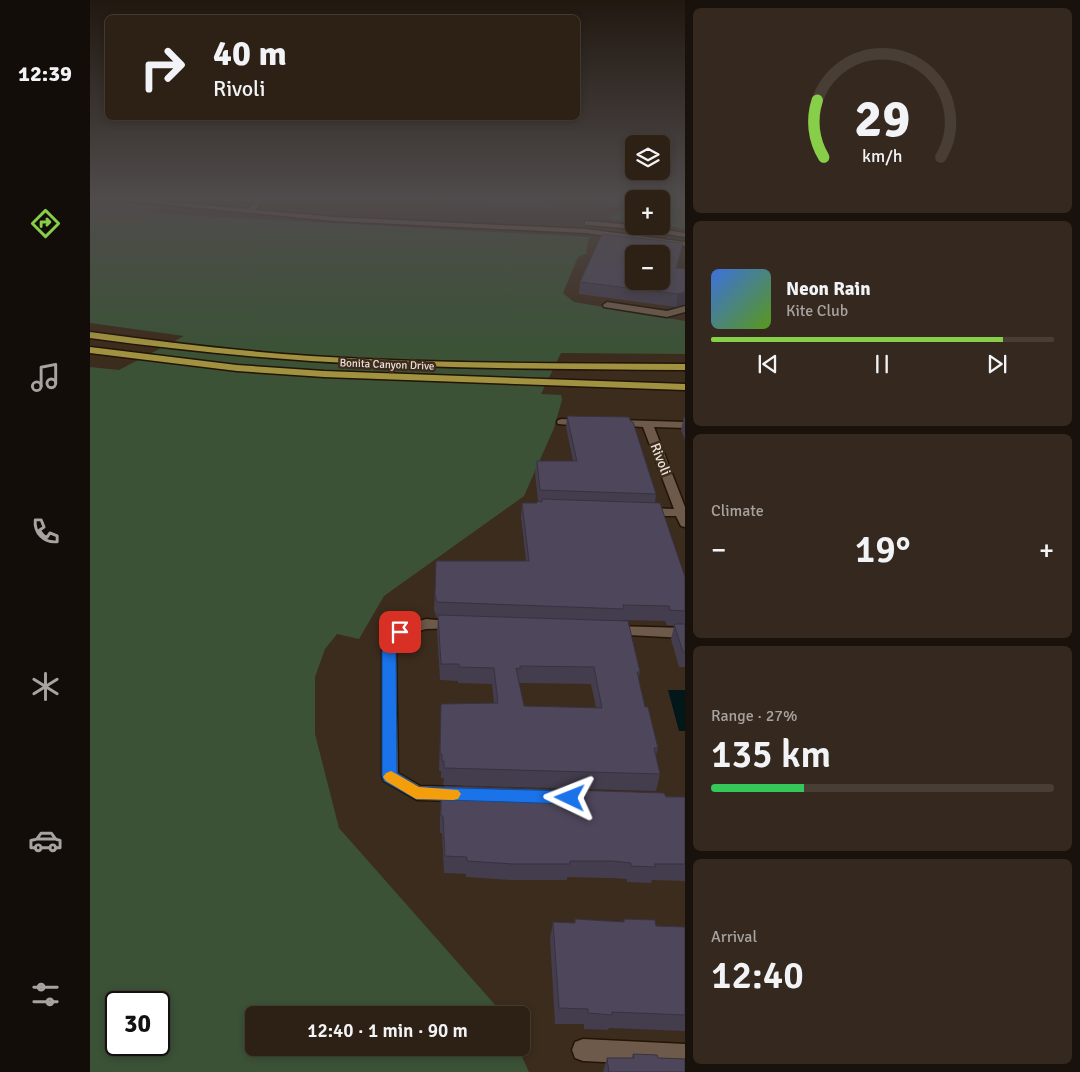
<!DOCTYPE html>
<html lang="en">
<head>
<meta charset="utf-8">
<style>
  body { margin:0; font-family:Signika,sans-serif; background:#35291f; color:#f1f3f6; height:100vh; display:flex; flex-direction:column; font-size:19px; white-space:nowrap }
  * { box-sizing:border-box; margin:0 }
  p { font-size:16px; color:#a7a3a1 }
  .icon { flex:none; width:28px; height:28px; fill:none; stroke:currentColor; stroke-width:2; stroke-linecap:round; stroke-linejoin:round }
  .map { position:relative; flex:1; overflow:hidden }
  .side { display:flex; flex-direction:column; gap:8px; padding:8px; background:#19120c; width:395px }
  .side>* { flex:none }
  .guide { position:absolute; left:15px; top:15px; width:475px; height:105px; border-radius:8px; box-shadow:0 2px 8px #0003,0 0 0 1px #483e35; background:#2d2116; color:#f1f3f6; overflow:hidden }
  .fabs { position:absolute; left:535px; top:135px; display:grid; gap:10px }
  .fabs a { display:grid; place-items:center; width:45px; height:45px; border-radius:8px; background:#2d2116; box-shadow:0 2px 8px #0003,0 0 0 1px #483e35; font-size:25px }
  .speed { position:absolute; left:15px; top:991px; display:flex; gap:10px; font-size:25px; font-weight:700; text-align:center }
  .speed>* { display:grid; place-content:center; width:65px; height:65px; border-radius:50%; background:#2d2116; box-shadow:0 2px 8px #0003,0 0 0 1px #483e35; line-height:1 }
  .speed .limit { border:2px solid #111; border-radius:8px; background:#fff; color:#111 }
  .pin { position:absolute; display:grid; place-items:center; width:42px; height:42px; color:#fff; margin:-21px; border-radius:10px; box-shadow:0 2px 8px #0006 }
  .me { position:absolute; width:55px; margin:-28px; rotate:272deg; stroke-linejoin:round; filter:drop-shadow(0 0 4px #0008) }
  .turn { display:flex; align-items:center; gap:18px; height:105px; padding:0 25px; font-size:22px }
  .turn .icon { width:65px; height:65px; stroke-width:2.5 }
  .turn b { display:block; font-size:35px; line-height:42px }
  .big { font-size:38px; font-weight:600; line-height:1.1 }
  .side .tile { flex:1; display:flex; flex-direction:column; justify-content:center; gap:8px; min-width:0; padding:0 18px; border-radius:8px; background:#35291f }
  .side .dial { align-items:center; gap:0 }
  .dial svg { height:130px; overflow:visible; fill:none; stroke:#483e35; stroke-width:7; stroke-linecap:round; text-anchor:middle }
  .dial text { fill:#f1f3f6; stroke:none }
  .song { display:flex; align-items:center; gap:15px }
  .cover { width:60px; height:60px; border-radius:8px; background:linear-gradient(135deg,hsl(220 70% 55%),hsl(90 70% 35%)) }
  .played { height:5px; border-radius:2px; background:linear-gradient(90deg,#88cf49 85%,#483e35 85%) }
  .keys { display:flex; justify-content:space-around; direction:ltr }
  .heat { display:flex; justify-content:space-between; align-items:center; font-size:28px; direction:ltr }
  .charge { height:8px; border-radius:4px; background:linear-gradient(90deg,#34c759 27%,#483e35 0) }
  .trip { position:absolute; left:155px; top:1006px; width:285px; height:50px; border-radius:8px; background:#2d2116; box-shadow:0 2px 8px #0003,0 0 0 1px #483e35; font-weight:600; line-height:50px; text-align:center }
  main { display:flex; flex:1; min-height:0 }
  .menu { display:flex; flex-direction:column; width:90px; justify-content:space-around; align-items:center; background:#120d09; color:#a7a3a1 }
  .menu .icon { width:35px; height:35px }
  .menu .selected { color:#88cf49 }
  .menu b { font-size:22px; color:#f1f3f6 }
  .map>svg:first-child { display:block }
  .green { fill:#3b5237; fill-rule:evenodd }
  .water { fill:#021719 }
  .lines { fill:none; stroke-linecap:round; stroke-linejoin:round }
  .minor-casing { stroke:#231406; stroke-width:3 }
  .major-casing { stroke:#231406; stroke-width:3 }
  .minor { fill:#6d5a4a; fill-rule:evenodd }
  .major { fill:#a09240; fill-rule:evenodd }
  .wall { fill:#433d4e; fill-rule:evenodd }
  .shaded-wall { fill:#373240 }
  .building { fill:#4e475b; stroke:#373240; fill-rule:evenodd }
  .route { fill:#1a73e8; stroke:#114b97 }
  .slow { fill:#f59e0b }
  .labels { text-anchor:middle; stroke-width:5; stroke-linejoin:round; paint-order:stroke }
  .far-street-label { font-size:11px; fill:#ebe0d7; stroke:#3c2c1d }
  .street-label { font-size:14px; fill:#ebe0d7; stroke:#3c2c1d }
</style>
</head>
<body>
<main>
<nav class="menu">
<b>12:39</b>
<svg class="icon selected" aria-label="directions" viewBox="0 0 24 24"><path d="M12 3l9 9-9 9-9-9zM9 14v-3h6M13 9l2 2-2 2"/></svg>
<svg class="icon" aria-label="music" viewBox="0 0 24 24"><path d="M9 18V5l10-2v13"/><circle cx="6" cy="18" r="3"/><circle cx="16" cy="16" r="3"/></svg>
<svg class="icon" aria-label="phone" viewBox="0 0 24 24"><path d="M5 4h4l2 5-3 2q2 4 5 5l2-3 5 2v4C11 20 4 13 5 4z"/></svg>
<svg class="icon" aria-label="climate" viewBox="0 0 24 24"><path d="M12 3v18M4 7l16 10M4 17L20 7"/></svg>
<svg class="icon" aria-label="car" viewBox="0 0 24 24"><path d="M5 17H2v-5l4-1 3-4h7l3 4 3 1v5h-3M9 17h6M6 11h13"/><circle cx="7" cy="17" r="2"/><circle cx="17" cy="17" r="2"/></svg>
<svg class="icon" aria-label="filters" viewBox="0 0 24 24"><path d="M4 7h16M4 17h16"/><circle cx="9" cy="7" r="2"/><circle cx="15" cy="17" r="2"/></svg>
</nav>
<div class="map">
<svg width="595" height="1072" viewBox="0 0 595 1072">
  <rect width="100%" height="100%" fill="#3c2c1d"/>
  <path class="green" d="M595 198V229L571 225V199H546Z
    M0 199 74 207 57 213 499 237 496 254 488 257 473 293 484 302 595 321V354L471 353 451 394 471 395 472 400 464 428 434 496 294 596 269 639 247 634 235 649 225 677V734L249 828 414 1015H164V1048H428L439 1072H0V367L29 370 94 336 0 323ZM26 1002H69V1045H26Z
    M544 201V222L518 219Z"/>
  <path class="water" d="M578 690H595V731H589Z"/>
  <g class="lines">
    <g class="minor-casing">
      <path id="minor" d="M5 198H34L158 209 168 198H175L165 210 245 217 495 229 595 242V246L495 233 245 221Z
        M495 221 544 225 595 233V237L545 229 498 225H495Z
        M517 302 577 311 595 306V312L577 317 514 307 513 305Z
        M472 419 493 420 498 423 493 426 468 424 467 422 468 420Z
        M528 420 595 422V428L564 427 595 507V527L591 526 586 516H558L552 512 558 508 584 509 553 427 524 425 523 423 524 421Z
        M336 619 369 622 371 625 369 628 336 629 315 635 306 651 308 773 330 786 370 787 376 789 378 794 376 799 370 801 327 800 294 781 292 776V651L305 629Z
        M524 626 595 628V638L519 634 517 631 519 628Z
        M493 1039 595 1044V1066L493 1061 485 1058 482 1050 485 1042Z"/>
    </g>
    <g class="major-casing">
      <path id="major" d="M0 332C74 342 147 351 221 356 346 364 471 363 595 364V370C471 369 346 369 221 361 147 356 74 348 0 338Z
        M0 347 147 365 234 371 595 384V390L234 377 147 371 0 353Z"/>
    </g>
    <use href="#minor" class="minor"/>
    <use href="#major" class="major"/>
  </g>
  <path class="wall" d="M289 198H463L462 208Z
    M496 198H541L535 205 528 208Z
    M593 243 587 268 595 269V304L586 307 489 294 490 282Z
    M477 416 566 494 565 503 595 577V667H589L581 639 584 626 577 625 575 621 532 620V621L550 672 548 678 555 707 568 748 566 755 570 774 566 791 353 785 354 778H351V771H349L351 704 404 703 402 684 368 683V681L350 680 347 631 348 618H347L344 610 346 561H436L431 517 432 503H447L448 501 445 473 447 461H483L476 427ZM429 683 501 684 506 708 434 706Z
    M594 417H595V440L591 430Z
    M354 786 595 797V881L562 880 561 883 537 882V879L518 878 477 877V880H421L376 877V874L354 873 352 833H350V814L351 798H354Z
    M485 919 533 922 534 919 566 926 595 927V1031L519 1028 518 1030 494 1029V1024H465L460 938 463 922 484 923Z
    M543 1054 568 1058 595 1072H513L517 1058H542Z"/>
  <path class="shaded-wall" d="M537 198H541L535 205 528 208 529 202Z
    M595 292V304L586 307 588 294Z"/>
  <path class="building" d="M395 198H463V202Z
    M516 198H537L529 202Z
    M512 234 593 243 586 268 595 269V292L588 294 490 282ZM544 254H571V281H544Z
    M477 416 539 417 541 422H543L566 494 450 490 447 461H487Z
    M452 499 570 503 595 577V611L580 610 579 606 533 605 534 609 347 602 345 595 346 561H439L432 503H447V501L452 502Z
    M348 615 538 621 550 672H547L552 694 555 707H558L568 748H564L570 774 354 768V761H352V754L350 753 351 704 408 703 404 668 369 667V664H351ZM430 666 504 667 512 708 434 706 426 668 430 669Z
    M584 624H595V652H593Z
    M354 786 574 793 576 797H595V864H564L566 867 541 866V863L522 861H480V864H423L377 861V857L355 856 353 816H351V798H354Z
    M485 919 534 922V919L565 920 566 926 595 927V1015L522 1012V1015L498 1013V1009L469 1008 463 922 485 923Z
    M543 1054 567 1055 568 1058 595 1059V1072H519L517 1058H544Z"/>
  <linearGradient id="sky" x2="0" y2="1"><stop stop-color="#211810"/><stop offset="0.57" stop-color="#504b4c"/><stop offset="1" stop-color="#504b4c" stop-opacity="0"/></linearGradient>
  <rect width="595" height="348" fill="url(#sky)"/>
  <path class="route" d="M310 627 315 629 317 632 306 651 307 773 329 787 480 791 485 793 488 798 485 802 480 804 326 799 294 781 292 776V651L306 629Z"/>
  <path class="slow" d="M301 771 329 787 368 790 371 794 368 799 363 800 326 799 296 781 293 777 296 773Z"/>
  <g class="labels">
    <g class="far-street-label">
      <text transform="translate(297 364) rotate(2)" y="4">Bonita Canyon Drive</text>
    </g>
    <g class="street-label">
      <text transform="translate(571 459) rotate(69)" y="5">Rivoli</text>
    </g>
  </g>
</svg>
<div class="fabs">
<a><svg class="icon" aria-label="layers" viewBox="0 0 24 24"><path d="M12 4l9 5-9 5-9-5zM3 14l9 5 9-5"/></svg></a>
<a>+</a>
<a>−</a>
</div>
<div class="speed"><div class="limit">30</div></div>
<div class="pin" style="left:310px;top:632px;background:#d93025"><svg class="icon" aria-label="arrive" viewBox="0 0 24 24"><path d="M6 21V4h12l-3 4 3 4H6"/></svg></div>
<svg class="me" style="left:480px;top:798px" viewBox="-20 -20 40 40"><path d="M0-17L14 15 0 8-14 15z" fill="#1a73e8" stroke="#fff" stroke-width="4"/></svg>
<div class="trip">12:40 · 1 min · 90 m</div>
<div class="guide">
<div class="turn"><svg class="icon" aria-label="right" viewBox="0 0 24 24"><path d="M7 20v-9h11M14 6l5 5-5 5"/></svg><div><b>40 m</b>Rivoli</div></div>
</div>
</div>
<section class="side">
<div class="tile dial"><svg viewBox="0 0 100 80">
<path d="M14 69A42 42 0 1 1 86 69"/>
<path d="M14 69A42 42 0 0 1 10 34" stroke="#88cf49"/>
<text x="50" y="56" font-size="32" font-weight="700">29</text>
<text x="50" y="72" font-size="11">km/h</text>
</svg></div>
<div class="tile">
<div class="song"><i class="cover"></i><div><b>Neon Rain</b><p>Kite Club</p></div></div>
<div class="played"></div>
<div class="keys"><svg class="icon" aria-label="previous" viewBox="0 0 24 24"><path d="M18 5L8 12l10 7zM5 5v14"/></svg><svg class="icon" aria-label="pause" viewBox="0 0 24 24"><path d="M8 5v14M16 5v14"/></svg><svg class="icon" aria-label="next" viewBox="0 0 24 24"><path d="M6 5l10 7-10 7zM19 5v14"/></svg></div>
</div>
<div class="tile"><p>Climate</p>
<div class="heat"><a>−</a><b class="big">19°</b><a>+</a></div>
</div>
<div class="tile"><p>Range · 27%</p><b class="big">135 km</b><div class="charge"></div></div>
<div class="tile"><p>Arrival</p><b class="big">12:40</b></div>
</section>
</main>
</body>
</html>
